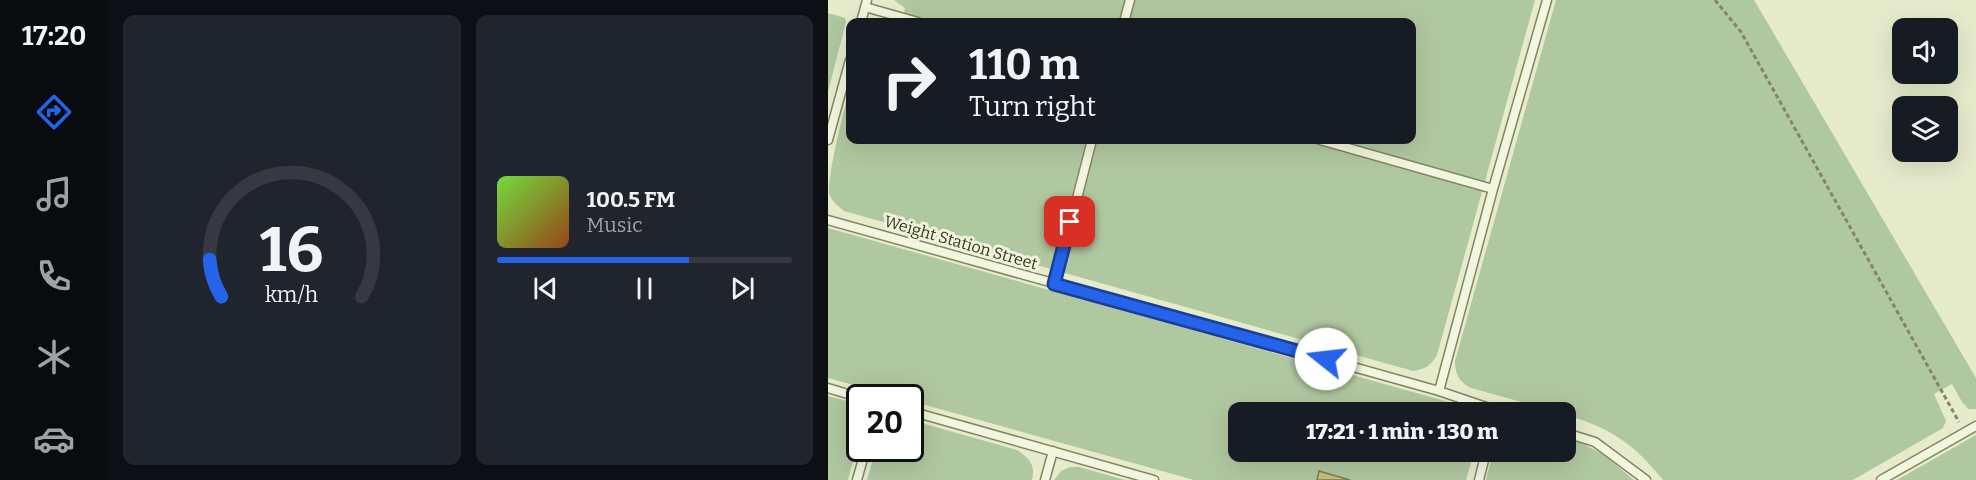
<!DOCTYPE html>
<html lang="en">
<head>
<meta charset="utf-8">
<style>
  body { margin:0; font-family:Bitter,serif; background:#20242c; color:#f1f3f6; height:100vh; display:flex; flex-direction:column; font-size:22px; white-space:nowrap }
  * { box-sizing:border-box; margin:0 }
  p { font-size:20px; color:#9ea1a6 }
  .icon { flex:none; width:33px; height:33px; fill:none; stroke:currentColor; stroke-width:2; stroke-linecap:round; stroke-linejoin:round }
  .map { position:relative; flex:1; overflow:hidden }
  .details { display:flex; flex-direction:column; gap:15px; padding:15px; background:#0d0f14; width:720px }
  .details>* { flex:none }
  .banner { position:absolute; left:18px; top:18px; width:570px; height:126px; border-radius:12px; box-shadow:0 6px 24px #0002; background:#171b24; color:#f1f3f6; overflow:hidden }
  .fabs { position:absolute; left:1064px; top:18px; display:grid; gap:12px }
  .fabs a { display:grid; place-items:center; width:66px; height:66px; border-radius:12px; background:#171b24; box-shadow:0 6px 24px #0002; font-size:30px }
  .speed { position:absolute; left:18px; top:384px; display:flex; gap:12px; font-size:30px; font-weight:700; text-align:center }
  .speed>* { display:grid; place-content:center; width:78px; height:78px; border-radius:50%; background:#171b24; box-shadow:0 6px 24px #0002; line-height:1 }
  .speed .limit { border:3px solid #111; border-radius:9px; background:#fff; color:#111 }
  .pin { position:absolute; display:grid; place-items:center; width:51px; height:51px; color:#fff; margin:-26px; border-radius:12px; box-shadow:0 3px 9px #0006 }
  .me { position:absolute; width:66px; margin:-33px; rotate:286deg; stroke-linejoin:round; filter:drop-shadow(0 0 4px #0008) }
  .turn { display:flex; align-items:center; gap:21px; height:126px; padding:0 24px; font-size:27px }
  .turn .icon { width:78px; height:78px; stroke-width:2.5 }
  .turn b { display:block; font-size:42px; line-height:51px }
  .details .card { flex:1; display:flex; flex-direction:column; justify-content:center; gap:9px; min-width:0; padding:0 21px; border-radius:12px; background:#20242c }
  .details .dial { align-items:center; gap:0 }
  .dial svg { height:156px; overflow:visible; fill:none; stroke:#363941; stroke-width:7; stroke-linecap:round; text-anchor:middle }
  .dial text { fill:#f1f3f6; stroke:none }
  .song { display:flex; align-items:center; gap:18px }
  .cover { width:72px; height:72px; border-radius:9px; background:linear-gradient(135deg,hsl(100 70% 55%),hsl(20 70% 35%)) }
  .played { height:6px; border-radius:3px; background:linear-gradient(90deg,#2563eb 65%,#363941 65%) }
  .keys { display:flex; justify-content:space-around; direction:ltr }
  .details .tiles { flex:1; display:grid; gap:15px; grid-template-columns:repeat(2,1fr) }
  .trip { position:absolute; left:400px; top:402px; width:348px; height:60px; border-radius:12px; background:#171b24; box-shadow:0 6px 24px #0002; font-weight:800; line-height:60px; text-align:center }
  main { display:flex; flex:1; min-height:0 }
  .tab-bar { display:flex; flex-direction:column; width:108px; justify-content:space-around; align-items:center; background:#090b0e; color:#9ea1a6 }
  .tab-bar .icon { width:42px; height:42px }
  .tab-bar .active { color:#2563eb }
  .tab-bar b { font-size:27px; color:#f1f3f6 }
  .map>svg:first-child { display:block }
  .green { fill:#b0c8a0 }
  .building { fill:#c4be85; stroke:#837c49; stroke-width:1.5 }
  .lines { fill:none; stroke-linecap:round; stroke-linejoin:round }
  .service-casing { stroke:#858661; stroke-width:11 }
  .path { stroke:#858661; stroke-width:3; stroke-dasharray:4.5 3; stroke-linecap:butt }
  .service { stroke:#f1f6de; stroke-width:8 }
  .route-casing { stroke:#184099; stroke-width:15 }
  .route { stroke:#2563eb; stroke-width:10 }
  .labels { text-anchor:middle; stroke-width:6; stroke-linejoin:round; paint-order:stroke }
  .street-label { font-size:16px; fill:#383823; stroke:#eef3da }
</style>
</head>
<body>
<main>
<nav class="tab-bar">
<b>17:20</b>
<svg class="icon active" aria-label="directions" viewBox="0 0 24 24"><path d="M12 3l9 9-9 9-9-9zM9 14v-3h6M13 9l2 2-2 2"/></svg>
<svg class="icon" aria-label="music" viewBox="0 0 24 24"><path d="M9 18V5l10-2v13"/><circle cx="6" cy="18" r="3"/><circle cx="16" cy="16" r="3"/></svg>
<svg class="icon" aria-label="phone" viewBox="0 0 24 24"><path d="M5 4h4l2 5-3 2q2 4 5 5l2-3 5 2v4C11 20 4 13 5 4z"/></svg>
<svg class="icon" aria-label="climate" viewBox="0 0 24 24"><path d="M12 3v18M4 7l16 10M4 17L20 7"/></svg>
<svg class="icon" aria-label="car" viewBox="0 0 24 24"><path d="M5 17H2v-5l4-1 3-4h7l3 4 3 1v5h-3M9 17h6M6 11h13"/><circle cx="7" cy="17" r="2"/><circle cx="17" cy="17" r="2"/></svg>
</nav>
<section class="details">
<div class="tiles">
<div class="card dial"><svg viewBox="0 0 100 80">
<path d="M14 69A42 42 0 1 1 86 69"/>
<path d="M14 69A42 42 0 0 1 8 50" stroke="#2563eb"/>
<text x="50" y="56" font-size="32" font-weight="700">16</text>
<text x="50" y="72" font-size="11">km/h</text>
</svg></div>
<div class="card">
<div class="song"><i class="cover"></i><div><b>100.5 FM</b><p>Music</p></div></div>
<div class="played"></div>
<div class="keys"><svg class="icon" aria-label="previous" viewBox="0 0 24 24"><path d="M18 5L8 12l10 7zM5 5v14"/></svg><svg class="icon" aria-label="pause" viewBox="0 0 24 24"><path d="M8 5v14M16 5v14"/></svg><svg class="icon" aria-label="next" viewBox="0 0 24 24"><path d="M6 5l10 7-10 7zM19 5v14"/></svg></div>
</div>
</div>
</section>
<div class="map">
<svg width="1148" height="480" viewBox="0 0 1148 480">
  <rect width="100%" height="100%" fill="#e5ebcb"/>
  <path class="green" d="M66 0H707L609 355C603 366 597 369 585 371L16 211C10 206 4 202 1 193 0 172 16 110 22 87V140H584V22H74L77 8Z
    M728 0H926L1148 378V409H1140L1134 402 1124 384 1106 394 1118 421 1115 428 1025 480H835C806 444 783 428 738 415V412H729L643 388C631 382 627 374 627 361Z
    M0 13 17 18 18 22 0 92Z
    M0 228 635 406 646 412H411V452H646L638 480H366L83 401 82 398 69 397 0 378Z
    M0 396 19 401 31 413V439L20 480H0Z
    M83 420 189 450C201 458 208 465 204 480H39L48 449 82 448Z
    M738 435 776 455 806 480H658L665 452H738Z
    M1148 435V480H1069Z
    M242 467H251L297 480H226L233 471Z"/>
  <path class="building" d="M491 471 522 480H489Z"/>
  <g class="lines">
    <g class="service-casing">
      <path id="service" d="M37 7 90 22
        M33 22 39 0
        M296 22 302 0
        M0 140 22 60
        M492 140 665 189
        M0 220 611 391 673 412
        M227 284 264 140
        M0 388 33 398
        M611 391 665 189 719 0
        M82 411 326 480
        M738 433 767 442 818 480
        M29 480 38 448
        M217 480 225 451
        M651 480 658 452
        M1053 480 1148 426"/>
    </g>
    <path class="path" d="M887 0 913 32 1131 422"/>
    <use href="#service" class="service"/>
  </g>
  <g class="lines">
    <g class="route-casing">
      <path id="route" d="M242 222 226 284 498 359"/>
    </g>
    <use href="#route" class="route"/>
  </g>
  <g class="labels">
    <g class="street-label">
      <text transform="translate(133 242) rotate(16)" y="6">Weight Station Street</text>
    </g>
  </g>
</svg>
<div class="fabs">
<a><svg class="icon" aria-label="sound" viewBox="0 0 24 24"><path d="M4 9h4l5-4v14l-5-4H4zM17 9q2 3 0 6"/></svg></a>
<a><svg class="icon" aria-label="layers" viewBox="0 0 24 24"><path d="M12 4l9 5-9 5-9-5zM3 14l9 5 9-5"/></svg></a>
</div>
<div class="speed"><div class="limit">20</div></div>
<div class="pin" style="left:242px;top:222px;background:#d93025"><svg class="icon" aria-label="arrive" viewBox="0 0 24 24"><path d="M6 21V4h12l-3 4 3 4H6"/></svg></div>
<svg class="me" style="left:498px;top:359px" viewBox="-20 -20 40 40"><circle r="19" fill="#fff"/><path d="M0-13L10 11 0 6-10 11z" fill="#2563eb"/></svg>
<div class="trip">17:21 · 1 min · 130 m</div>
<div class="banner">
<div class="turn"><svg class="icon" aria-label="right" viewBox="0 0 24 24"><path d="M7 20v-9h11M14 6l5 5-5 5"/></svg><div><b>110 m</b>Turn right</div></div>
</div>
</div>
</main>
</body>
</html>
